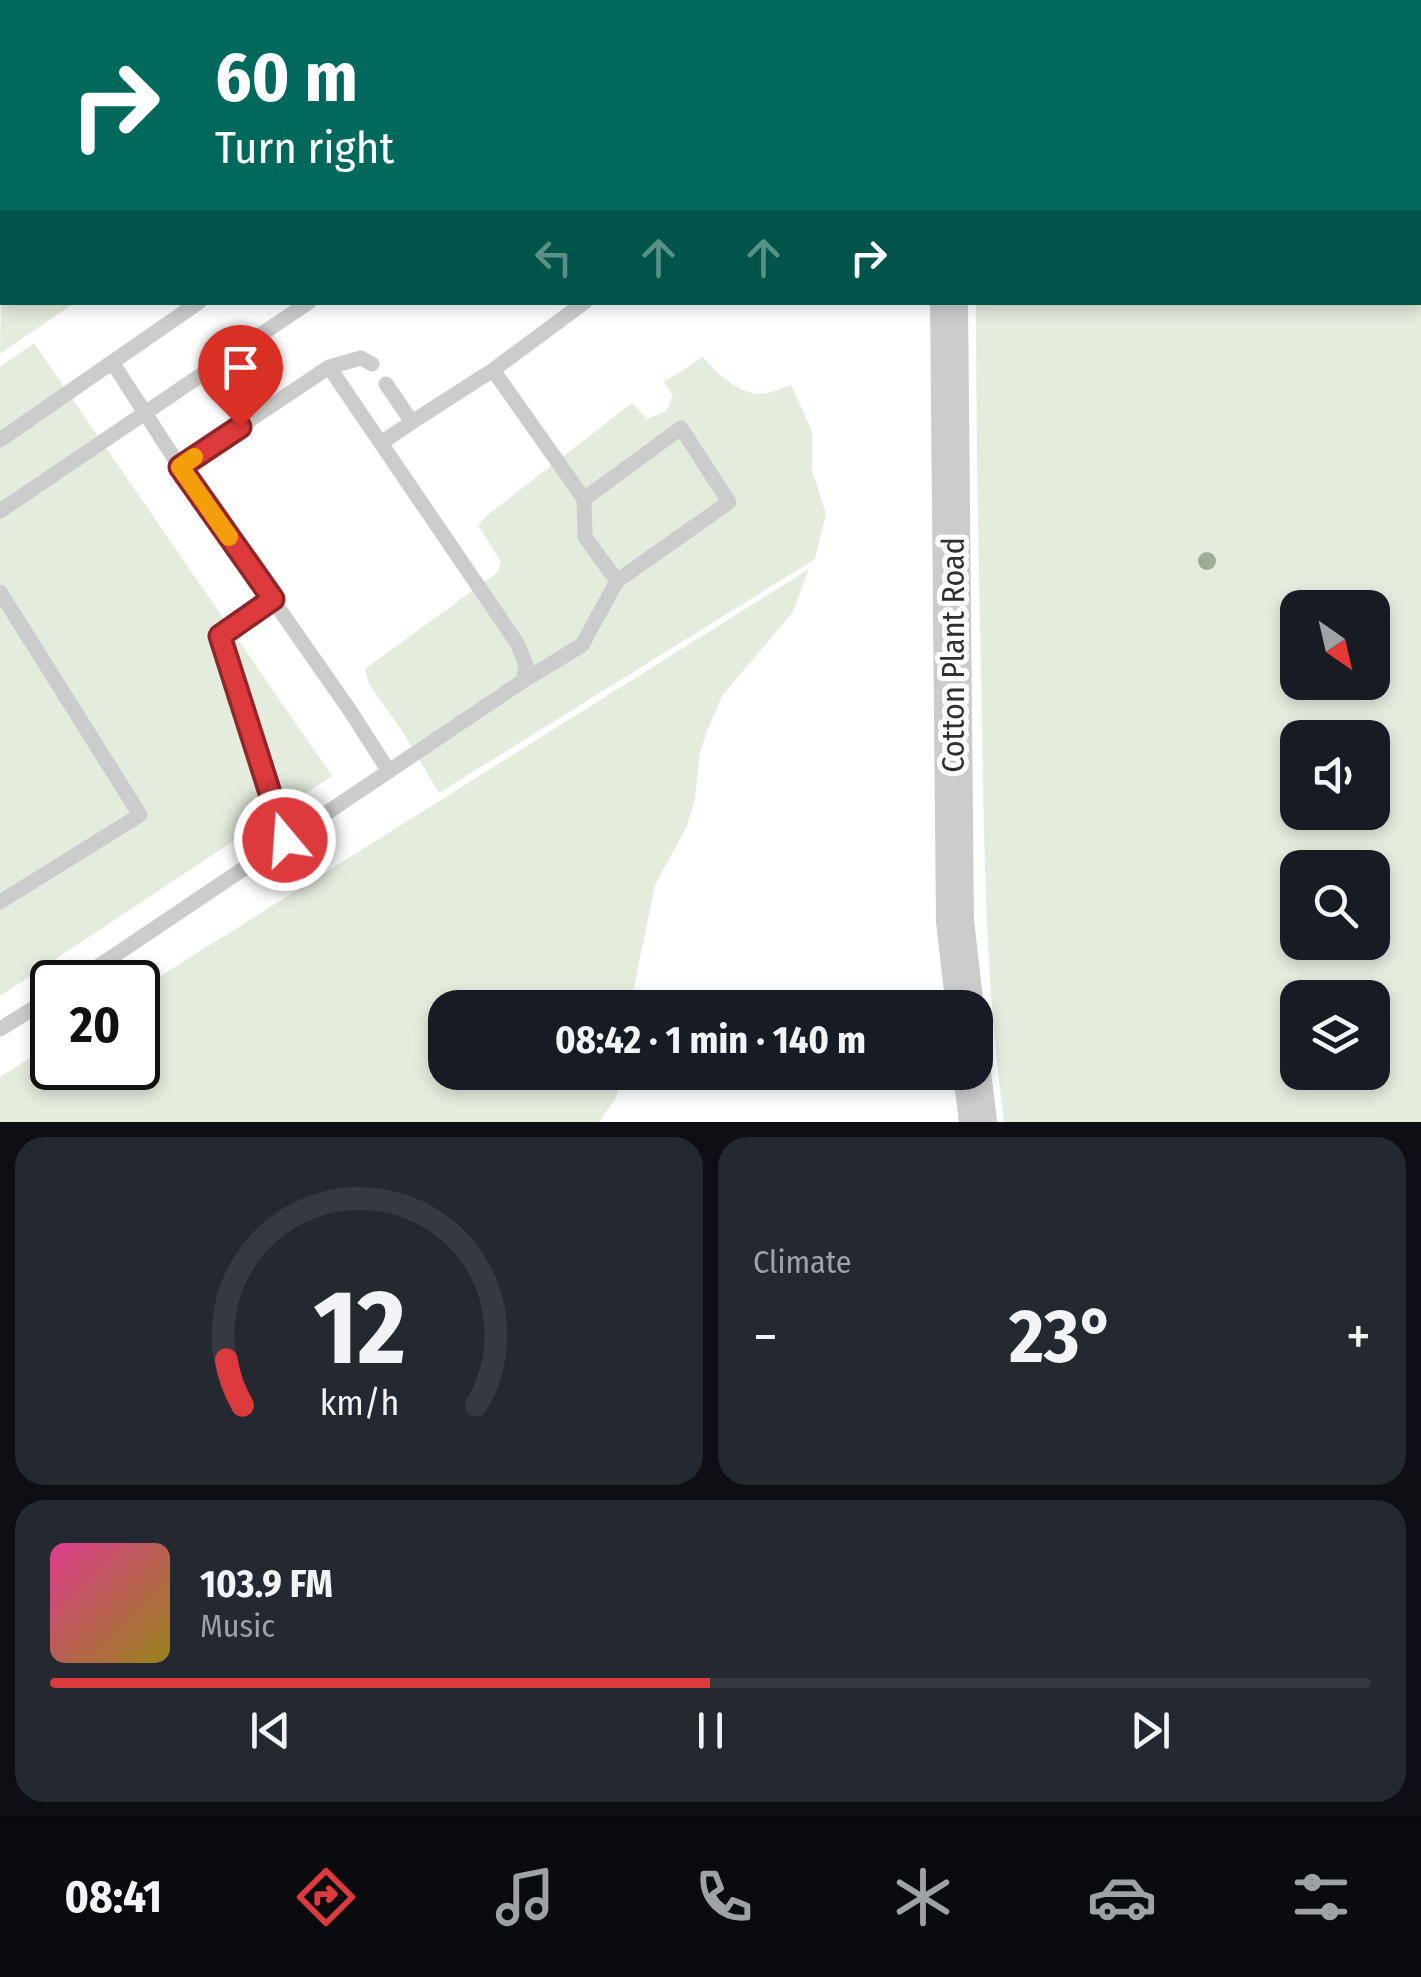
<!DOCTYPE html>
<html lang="en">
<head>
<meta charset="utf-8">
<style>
  body { margin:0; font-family:"Fira Sans Condensed",sans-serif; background:#242831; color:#f1f3f6; height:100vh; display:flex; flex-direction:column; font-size:38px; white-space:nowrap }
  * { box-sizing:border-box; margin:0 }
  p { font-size:32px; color:#9ea1a6 }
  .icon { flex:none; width:55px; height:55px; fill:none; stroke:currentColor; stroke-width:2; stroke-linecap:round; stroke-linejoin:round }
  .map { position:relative; height:1122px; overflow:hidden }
  .drawer { display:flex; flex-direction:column; gap:15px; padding:15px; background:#0d0f14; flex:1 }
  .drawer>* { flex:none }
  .hud { position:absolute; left:0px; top:0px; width:1422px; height:305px; box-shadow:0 5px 15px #0003; background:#00695c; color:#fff; overflow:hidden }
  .needle { width:65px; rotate:146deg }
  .tools { position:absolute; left:1280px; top:590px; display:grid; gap:20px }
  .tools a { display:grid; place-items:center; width:110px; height:110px; border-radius:20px; background:#171b24; box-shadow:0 5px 15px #0003; font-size:50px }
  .speed { position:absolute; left:30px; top:960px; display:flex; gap:20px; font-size:50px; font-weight:700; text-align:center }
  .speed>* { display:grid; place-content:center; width:130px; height:130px; border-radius:50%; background:#171b24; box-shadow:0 5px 15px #0003; line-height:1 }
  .speed .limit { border:5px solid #111; border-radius:15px; background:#fff; color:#111 }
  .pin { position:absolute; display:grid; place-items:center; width:85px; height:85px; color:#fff; margin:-102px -42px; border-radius:50% 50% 50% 0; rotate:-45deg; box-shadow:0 0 10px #0007 }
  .pin .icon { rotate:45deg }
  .me { position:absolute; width:110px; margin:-55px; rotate:342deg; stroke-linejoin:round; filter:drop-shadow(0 0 8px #0008) }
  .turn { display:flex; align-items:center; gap:35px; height:210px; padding:0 50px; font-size:45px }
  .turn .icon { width:130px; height:130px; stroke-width:2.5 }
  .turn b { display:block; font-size:70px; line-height:85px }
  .lanes { display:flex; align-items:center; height:95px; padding:0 50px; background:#0003; justify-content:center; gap:50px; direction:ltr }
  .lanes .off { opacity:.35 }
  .big { font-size:75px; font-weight:700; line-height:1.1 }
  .drawer .tile { flex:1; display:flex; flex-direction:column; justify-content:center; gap:15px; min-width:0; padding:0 35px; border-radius:30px; background:#242831 }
  .drawer .dial { align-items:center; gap:0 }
  .dial svg { height:260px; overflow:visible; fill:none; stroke:#363941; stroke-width:7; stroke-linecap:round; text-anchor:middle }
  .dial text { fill:#f1f3f6; stroke:none }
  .song { display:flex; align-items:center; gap:30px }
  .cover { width:120px; height:120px; border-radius:15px; background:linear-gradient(135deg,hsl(330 70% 55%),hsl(50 70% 35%)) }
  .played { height:10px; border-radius:5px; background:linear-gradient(90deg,#dd3a3d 50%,#363941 50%) }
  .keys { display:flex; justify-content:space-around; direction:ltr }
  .heat { display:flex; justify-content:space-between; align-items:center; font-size:55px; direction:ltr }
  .drawer .tiles { flex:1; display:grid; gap:15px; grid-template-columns:1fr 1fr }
  .tile:last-child { grid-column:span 2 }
  .trip { position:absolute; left:428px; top:990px; width:565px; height:100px; border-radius:30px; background:#171b24; box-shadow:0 5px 15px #0003; font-weight:700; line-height:100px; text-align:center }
  .tabs { display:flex; height:160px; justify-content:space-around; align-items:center; background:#090b0e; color:#9ea1a6 }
  .tabs .icon { width:70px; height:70px }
  .tabs .on { color:#dd3a3d }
  .tabs b { font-size:45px; color:#f1f3f6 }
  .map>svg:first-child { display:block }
  .green { fill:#e4ecde; fill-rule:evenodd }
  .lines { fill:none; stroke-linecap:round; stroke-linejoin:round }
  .service { stroke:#ccc; stroke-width:15 }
  .tertiary { stroke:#ccc; stroke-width:38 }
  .motorway { stroke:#969696; stroke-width:52 }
  .tree { fill:#9fac95 }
  .route-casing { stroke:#902628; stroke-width:25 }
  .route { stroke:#dd3a3d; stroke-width:18 }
  .slow { stroke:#f59e0b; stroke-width:18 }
  .labels { text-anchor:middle; stroke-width:10; stroke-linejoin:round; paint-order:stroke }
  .street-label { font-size:32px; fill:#2f2f2f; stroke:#fff }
</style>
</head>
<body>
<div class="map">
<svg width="1421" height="1122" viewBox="0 0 1421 1122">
  <rect width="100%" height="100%" fill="#fff"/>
  <path class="green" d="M329 0H510L325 2Z
    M985 0H1421V1122H1004C986 988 984 855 982 720 979 581 976 442 976 303L1420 302V2H985ZM1298 608H1372V682H1298ZM1298 738H1372V812H1298ZM1298 868H1372V942H1298ZM1298 998H1372V1072H1298Z
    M2 228V302L74 303 0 354Z
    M34 343 332 776 0 996V367Z
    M703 357C718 375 742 398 767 393 775 392 783 387 791 385L812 431V470L826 514 815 559 439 793 402 731 369 684 365 669 498 572 501 562 478 525 486 516 632 403 647 419 666 411 673 396 664 382Z
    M809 569 793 612 722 696 708 729 700 752 695 799 687 826 655 885 630 1007 445 1008V1072L623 1073 616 1098 599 1122H0V1077L52 1044V1068H138V990Z"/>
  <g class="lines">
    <path class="service" d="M112 362 180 467
      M329 367 361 358 372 364
      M412 422 493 370
      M0 440 199 302
      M381 443 412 422 386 384
      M584 499 681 428 729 502 617 581 585 537 584 499 493 370 585 302
      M0 511 309 302
      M0 592 140 815 0 902
      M273 599 220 636 285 840
      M523 681 582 645 617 581
      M75 982 523 681 526 665 517 643 329 367 180 467 351 712 388 770
      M0 1029 52 997"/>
    <path class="tertiary" d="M949 2V0
      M949 302 955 921 965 1008
      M972 1072 978 1122"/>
    <path class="motorway" d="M112 2 116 0
      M232 2 236 0
      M0 78 2 77
      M0 161 2 159"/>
  </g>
  <circle class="tree" cx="1207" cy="561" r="9"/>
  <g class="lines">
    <g class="route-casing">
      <path id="route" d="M240 427 180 467 273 599 220 636 285 840"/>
    </g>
    <use href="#route" class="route"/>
    <path class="slow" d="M194 457 180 467 229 537"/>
  </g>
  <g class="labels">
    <g class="street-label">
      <text transform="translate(953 655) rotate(-90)" y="11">Cotton Plant Road</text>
    </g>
  </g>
</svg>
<div class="tools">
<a><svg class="needle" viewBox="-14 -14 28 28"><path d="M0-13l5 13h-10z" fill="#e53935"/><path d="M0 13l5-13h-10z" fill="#9ea1a6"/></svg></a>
<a><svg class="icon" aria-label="sound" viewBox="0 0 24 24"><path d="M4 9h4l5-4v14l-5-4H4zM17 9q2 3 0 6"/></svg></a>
<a><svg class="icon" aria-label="search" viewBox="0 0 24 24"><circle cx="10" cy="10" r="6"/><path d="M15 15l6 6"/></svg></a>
<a><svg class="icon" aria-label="layers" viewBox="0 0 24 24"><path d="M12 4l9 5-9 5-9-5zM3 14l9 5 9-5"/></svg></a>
</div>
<div class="speed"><div class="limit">20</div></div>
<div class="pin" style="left:240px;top:427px;background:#d93025"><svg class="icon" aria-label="arrive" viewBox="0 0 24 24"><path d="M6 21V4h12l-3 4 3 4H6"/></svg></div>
<svg class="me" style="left:285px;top:840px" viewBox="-20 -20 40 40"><circle r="17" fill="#dd3a3d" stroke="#fff" stroke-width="3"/><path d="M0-11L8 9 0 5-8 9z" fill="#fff"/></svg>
<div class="trip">08:42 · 1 min · 140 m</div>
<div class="hud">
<div class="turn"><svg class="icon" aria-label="right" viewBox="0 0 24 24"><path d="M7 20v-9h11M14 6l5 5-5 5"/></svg><div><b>60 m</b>Turn right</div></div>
<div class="lanes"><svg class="icon off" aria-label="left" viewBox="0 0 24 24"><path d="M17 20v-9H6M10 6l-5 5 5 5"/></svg><svg class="icon off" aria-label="ahead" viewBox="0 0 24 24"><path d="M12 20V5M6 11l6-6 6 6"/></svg><svg class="icon off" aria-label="ahead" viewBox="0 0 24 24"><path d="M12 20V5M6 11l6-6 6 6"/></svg><svg class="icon" aria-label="right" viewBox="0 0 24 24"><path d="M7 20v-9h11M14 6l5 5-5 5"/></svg></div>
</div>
</div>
<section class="drawer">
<div class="tiles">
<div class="tile dial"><svg viewBox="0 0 100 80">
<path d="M14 69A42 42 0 1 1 86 69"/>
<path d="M14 69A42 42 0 0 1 9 55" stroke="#dd3a3d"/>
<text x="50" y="56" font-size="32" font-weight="700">12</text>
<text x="50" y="72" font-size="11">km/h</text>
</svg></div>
<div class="tile"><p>Climate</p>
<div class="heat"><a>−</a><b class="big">23°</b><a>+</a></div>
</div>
<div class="tile">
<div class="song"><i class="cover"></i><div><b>103.9 FM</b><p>Music</p></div></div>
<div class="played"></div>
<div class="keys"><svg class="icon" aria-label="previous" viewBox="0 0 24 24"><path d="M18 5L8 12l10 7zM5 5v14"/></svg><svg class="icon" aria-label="pause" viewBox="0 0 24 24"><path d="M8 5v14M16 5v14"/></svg><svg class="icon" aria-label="next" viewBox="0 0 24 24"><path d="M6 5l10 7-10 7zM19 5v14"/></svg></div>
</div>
</div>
</section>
<nav class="tabs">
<b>08:41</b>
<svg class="icon on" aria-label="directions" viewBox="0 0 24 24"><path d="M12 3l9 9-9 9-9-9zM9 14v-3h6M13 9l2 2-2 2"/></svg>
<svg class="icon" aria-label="music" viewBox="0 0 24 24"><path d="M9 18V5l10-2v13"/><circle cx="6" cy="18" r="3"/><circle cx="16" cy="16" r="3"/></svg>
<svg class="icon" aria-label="phone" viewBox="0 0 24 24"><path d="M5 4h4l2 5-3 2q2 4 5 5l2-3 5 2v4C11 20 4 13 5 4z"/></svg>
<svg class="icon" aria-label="climate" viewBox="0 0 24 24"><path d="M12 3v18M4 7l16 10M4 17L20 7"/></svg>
<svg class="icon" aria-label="car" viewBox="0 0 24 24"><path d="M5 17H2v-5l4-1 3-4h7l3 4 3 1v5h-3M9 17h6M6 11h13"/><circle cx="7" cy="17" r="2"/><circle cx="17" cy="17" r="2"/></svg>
<svg class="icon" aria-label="filters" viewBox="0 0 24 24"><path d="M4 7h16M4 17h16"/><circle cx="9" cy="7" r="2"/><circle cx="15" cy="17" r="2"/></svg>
</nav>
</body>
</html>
